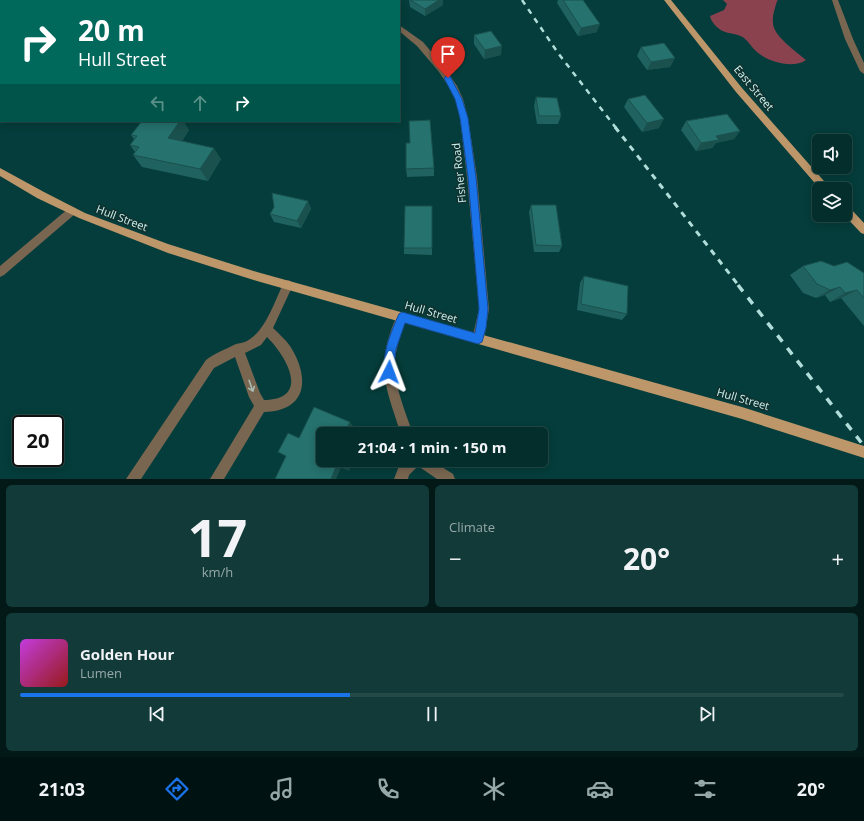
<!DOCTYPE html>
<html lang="en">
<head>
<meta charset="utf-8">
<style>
  body { margin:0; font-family:"Open Sans",sans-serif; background:#113a38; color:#f1f3f6; height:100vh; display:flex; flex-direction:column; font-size:15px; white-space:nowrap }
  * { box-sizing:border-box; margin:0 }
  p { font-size:13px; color:#97a8a9 }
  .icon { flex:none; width:22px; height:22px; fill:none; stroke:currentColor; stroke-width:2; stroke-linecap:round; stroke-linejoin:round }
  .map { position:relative; height:479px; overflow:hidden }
  .panel { display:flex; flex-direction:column; gap:6px; padding:6px; background:#021918; flex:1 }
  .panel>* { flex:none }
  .banner { position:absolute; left:0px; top:0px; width:400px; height:122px; box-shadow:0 2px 10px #0003,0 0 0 1px #244a48; background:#00695c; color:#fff; overflow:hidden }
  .fabs { position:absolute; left:812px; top:134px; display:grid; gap:8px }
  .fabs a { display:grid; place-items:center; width:40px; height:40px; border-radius:6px; background:#032e2c; box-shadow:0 2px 10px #0003,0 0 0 1px #244a48; font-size:20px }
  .speed { position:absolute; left:12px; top:415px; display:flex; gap:8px; font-size:20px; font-weight:700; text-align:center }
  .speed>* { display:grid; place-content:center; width:52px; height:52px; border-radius:50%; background:#032e2c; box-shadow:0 2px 10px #0003,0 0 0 1px #244a48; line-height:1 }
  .speed .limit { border:2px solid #111; border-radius:6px; background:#fff; color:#111 }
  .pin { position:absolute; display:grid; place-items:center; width:34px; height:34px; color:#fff; margin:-41px -17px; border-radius:50% 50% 50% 0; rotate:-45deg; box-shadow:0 0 4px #0007 }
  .pin .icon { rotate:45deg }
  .me { position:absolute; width:44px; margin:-22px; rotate:3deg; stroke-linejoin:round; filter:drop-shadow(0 0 3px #0008) }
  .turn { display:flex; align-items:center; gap:14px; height:84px; padding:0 12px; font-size:18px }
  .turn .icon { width:52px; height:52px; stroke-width:2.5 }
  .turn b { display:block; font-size:28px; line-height:34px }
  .lanes { display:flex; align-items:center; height:38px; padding:0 12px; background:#0003; justify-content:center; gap:20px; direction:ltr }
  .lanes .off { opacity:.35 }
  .big { font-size:30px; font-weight:700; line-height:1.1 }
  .panel .tile { flex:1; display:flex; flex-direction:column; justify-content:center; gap:6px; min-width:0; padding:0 14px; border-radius:6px; background:#113a38 }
  .panel .dial { align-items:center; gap:0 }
  .dial b { font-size:52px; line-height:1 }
  .song { display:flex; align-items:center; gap:12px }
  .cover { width:48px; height:48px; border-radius:6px; background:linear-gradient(135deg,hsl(290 70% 55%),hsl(0 70% 35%)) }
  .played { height:4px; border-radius:2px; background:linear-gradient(90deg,#1a73e8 40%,#244a48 40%) }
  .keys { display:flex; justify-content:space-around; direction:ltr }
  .heat { display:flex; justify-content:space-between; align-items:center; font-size:22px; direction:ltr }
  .panel .tiles { flex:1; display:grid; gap:6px; grid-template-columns:1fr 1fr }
  .tile:last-child { grid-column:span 2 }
  .trip { position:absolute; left:316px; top:427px; width:232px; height:40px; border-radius:6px; background:#032e2c; box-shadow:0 2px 10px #0003,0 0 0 1px #244a48; font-weight:700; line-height:40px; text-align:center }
  .menu { display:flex; height:64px; justify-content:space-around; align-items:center; background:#011212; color:#97a8a9 }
  .menu .icon { width:28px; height:28px }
  .menu .selected { color:#1a73e8 }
  .menu b { font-size:18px; color:#f1f3f6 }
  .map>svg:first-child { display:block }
  .green { fill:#8a424f }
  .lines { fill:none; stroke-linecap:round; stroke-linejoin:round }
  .minor { fill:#796651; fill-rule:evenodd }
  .major { fill:#bd9669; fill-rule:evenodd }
  .rail-far2 { stroke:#b0ddda; stroke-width:2.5; stroke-dasharray:5.5 5.5; stroke-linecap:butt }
  .rail-far1 { stroke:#b0ddda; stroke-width:3; stroke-dasharray:6 6; stroke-linecap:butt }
  .rail { stroke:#b0ddda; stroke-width:3.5; stroke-dasharray:8 8; stroke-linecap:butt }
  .wall { fill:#20625f }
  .shaded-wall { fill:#1a504d }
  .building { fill:#25726e; stroke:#1a504d }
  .oneway { stroke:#a9bbb1 }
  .route { fill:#1a73e8; stroke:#114b97 }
  .labels { text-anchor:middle; stroke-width:3; stroke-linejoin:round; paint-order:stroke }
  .street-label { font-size:11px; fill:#c9f4f1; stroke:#12302e }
</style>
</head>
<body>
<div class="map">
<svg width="864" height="479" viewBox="0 0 864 479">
  <rect width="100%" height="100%" fill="#043d3b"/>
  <path class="green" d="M723 0H778L777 1C775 8 772 16 773 23 773 36 797 52 806 60 793 69 768 62 757 52 752 48 749 42 744 38 735 31 725 37 714 24 712 21 711 20 710 16L724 10 727 4Z"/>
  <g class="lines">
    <path class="minor" d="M345 0H353V1H345Z
      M832 0H838L853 39 864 63V74L860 71 845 39Z
      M399 25 423 42 445 68 457 86 463 99 468 118 477 177 489 309 484 339 482 343 478 344 474 343 472 339 479 309 467 177 460 118 455 99 449 87 439 72 417 46 399 31Z
      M1 72V78L0 79V73Z
      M72 207 75 208 77 211 75 214 4 275 0 277V266L69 208Z
      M288 280 292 282 293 285 273 328C279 334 285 339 290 346 310 377 308 411 264 412L224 479H210L254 406 249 397 235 357 214 368 141 479H126L206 360C215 353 226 349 236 344 239 343 243 343 247 341 266 331 275 300 284 282ZM267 337C287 357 311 399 264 400L260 393 245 353 261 345Z
      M402 312 406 313 407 317C402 331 397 344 395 359 393 384 405 410 413 434H401C384 383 375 365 398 313Z
      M406 460H431L453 474 455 479H437L418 466 409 475 408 479H394L399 466Z"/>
    <path class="major" d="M664 0H671L742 88 831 189H820L736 92Z
      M0 168 44 192 85 213 168 244 257 272 742 407 864 446V458L742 419 257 281 168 253 79 218 37 198 0 176Z
      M845 205 848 206 864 223V234L861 233 844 215Z"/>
    <path class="rail-far2" d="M522 0 558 53 616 128"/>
    <path class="rail-far1" d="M615 127 739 286"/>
    <path class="rail" d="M738 285 864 446"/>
  </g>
  <path class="wall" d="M409 0H443V5L425 16 410 7Z
    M558 0H583L597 32 578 36 557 3Z
    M474 35 501 55 484 59 474 44Z
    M641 47 675 58 670 67 647 70 637 56Z
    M536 97 561 116 558 124H537L534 106Z
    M628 99 659 128 642 132 624 107Z
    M142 121H183L189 130 182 141 221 159 208 181 142 167 133 155 135 152 130 145 134 139 131 135Z
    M686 121 740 131 734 139 716 143 712 148 696 151 681 130Z
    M434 168V176L407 177 406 169Z
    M308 201 311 209 301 228 274 222 270 214Z
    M531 205 562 246 559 252H534L529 212Z
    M432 206V255L404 254V248Z
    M803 266H834L864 273V326L841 298 830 302 825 295 816 298 803 293 790 275Z
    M584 276 627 314 622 320 577 310 580 283Z"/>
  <path class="shaded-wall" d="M439 0H443V5L425 16V9Z
    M600 24 597 32 578 36 581 28Z
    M502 46 501 55 484 59 485 50Z
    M675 58 670 67 647 70 651 62Z
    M664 119 659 128 642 132 647 123Z
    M180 121H183L189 130 176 150 168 138Z
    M740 131 734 139 716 143 712 148 696 151 701 143 716 136Z
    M214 148 221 159 208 181 200 169Z
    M308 201 311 209 301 228 297 221Z
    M840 287 825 295 816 298 830 290Z
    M857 290 841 298 830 302 845 293Z
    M350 422 353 426 350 434H344Z
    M349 460H354L349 471 345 469Z
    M337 465 341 468 336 479H331Z"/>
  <path class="building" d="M410 0H439L425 9Z
    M563 0H583L600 24 581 28Z
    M491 31 502 46 485 50 474 35Z
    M664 43 675 58 651 62 641 47Z
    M645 95 664 119 647 123 628 99Z
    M536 97 557 98 561 116H539Z
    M727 114 740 131 716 136 719 140 701 143 686 121Z
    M430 120 434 168 406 169V143H410L409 121Z
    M142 121H180L168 138 214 148 200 169 133 155 139 147 130 145 137 136 131 135Z
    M272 193 308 201 297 221 270 214 274 207Z
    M531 205H556L562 246 536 245Z
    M405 206H432V248H404Z
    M821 261 834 266 847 262 864 273V298L857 290 845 293 840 287 830 290 817 284 803 266Z
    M584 276 628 286 627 314 581 304Z
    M314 407 350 422 344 434H323V460H349L345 469 337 465 331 479H275L286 456 278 452 288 433 299 438Z"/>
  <defs><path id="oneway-shaft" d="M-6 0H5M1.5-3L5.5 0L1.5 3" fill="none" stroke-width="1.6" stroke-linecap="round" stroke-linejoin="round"/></defs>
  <use class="oneway" href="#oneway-shaft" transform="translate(251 386) rotate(71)"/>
  <path class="route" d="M448 75 450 76 462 99 468 118 476 177 488 309 486 328 482 342 478 344 405 323 396 349 393 376 389 377 386 376C379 360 392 329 399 314L402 312 475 333 479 309 468 177 460 118 455 99 444 78Z"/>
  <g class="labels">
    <g class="street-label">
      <text transform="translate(754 88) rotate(50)" y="4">East Street</text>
      <text transform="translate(459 173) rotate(-96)" y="4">Fisher Road</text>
      <text transform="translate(122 218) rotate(21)" y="4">Hull Street</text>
      <text transform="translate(431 312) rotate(16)" y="4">Hull Street</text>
      <text transform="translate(743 399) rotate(16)" y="4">Hull Street</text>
    </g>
  </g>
</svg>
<div class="fabs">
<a><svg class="icon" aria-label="sound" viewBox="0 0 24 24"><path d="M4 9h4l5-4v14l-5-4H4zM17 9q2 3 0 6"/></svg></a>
<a><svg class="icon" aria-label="layers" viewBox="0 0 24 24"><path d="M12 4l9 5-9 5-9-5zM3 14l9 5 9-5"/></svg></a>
</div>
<div class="speed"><div class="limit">20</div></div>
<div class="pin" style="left:448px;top:78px;background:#d93025"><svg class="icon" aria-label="arrive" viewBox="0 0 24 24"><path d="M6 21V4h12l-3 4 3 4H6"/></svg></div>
<svg class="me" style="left:389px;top:372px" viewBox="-20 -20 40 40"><path d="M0-17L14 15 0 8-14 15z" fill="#1a73e8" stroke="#fff" stroke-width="4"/></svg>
<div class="trip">21:04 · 1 min · 150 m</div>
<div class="banner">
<div class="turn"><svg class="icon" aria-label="right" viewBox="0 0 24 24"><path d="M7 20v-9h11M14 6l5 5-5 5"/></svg><div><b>20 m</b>Hull Street</div></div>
<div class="lanes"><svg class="icon off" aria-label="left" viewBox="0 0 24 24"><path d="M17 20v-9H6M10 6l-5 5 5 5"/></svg><svg class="icon off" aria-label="ahead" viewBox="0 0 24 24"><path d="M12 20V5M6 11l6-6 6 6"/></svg><svg class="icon" aria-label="right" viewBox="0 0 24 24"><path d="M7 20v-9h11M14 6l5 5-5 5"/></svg></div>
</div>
</div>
<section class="panel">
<div class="tiles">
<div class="tile dial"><b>17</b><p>km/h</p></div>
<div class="tile"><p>Climate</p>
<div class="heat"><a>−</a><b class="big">20°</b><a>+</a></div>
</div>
<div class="tile">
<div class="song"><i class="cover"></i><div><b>Golden Hour</b><p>Lumen</p></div></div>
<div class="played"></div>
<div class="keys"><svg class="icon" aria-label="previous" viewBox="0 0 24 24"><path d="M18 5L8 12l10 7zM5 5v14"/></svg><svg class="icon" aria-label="pause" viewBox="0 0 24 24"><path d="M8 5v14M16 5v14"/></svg><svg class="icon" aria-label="next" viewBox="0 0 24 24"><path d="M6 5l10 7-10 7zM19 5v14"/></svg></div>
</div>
</div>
</section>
<nav class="menu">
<b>21:03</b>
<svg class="icon selected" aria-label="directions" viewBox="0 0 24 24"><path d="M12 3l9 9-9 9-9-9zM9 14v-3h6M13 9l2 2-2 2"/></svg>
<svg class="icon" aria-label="music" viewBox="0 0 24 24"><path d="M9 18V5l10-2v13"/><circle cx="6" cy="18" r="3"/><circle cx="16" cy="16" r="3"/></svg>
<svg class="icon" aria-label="phone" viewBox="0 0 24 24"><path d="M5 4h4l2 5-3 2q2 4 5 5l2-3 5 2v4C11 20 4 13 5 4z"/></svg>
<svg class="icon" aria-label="climate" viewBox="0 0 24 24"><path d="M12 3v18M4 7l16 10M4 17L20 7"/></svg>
<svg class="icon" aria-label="car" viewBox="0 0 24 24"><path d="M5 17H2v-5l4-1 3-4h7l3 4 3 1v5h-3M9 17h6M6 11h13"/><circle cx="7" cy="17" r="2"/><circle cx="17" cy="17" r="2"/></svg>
<svg class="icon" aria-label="filters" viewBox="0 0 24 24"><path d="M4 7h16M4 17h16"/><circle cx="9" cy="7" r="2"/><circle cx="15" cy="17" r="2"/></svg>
<b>20°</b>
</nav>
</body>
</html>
